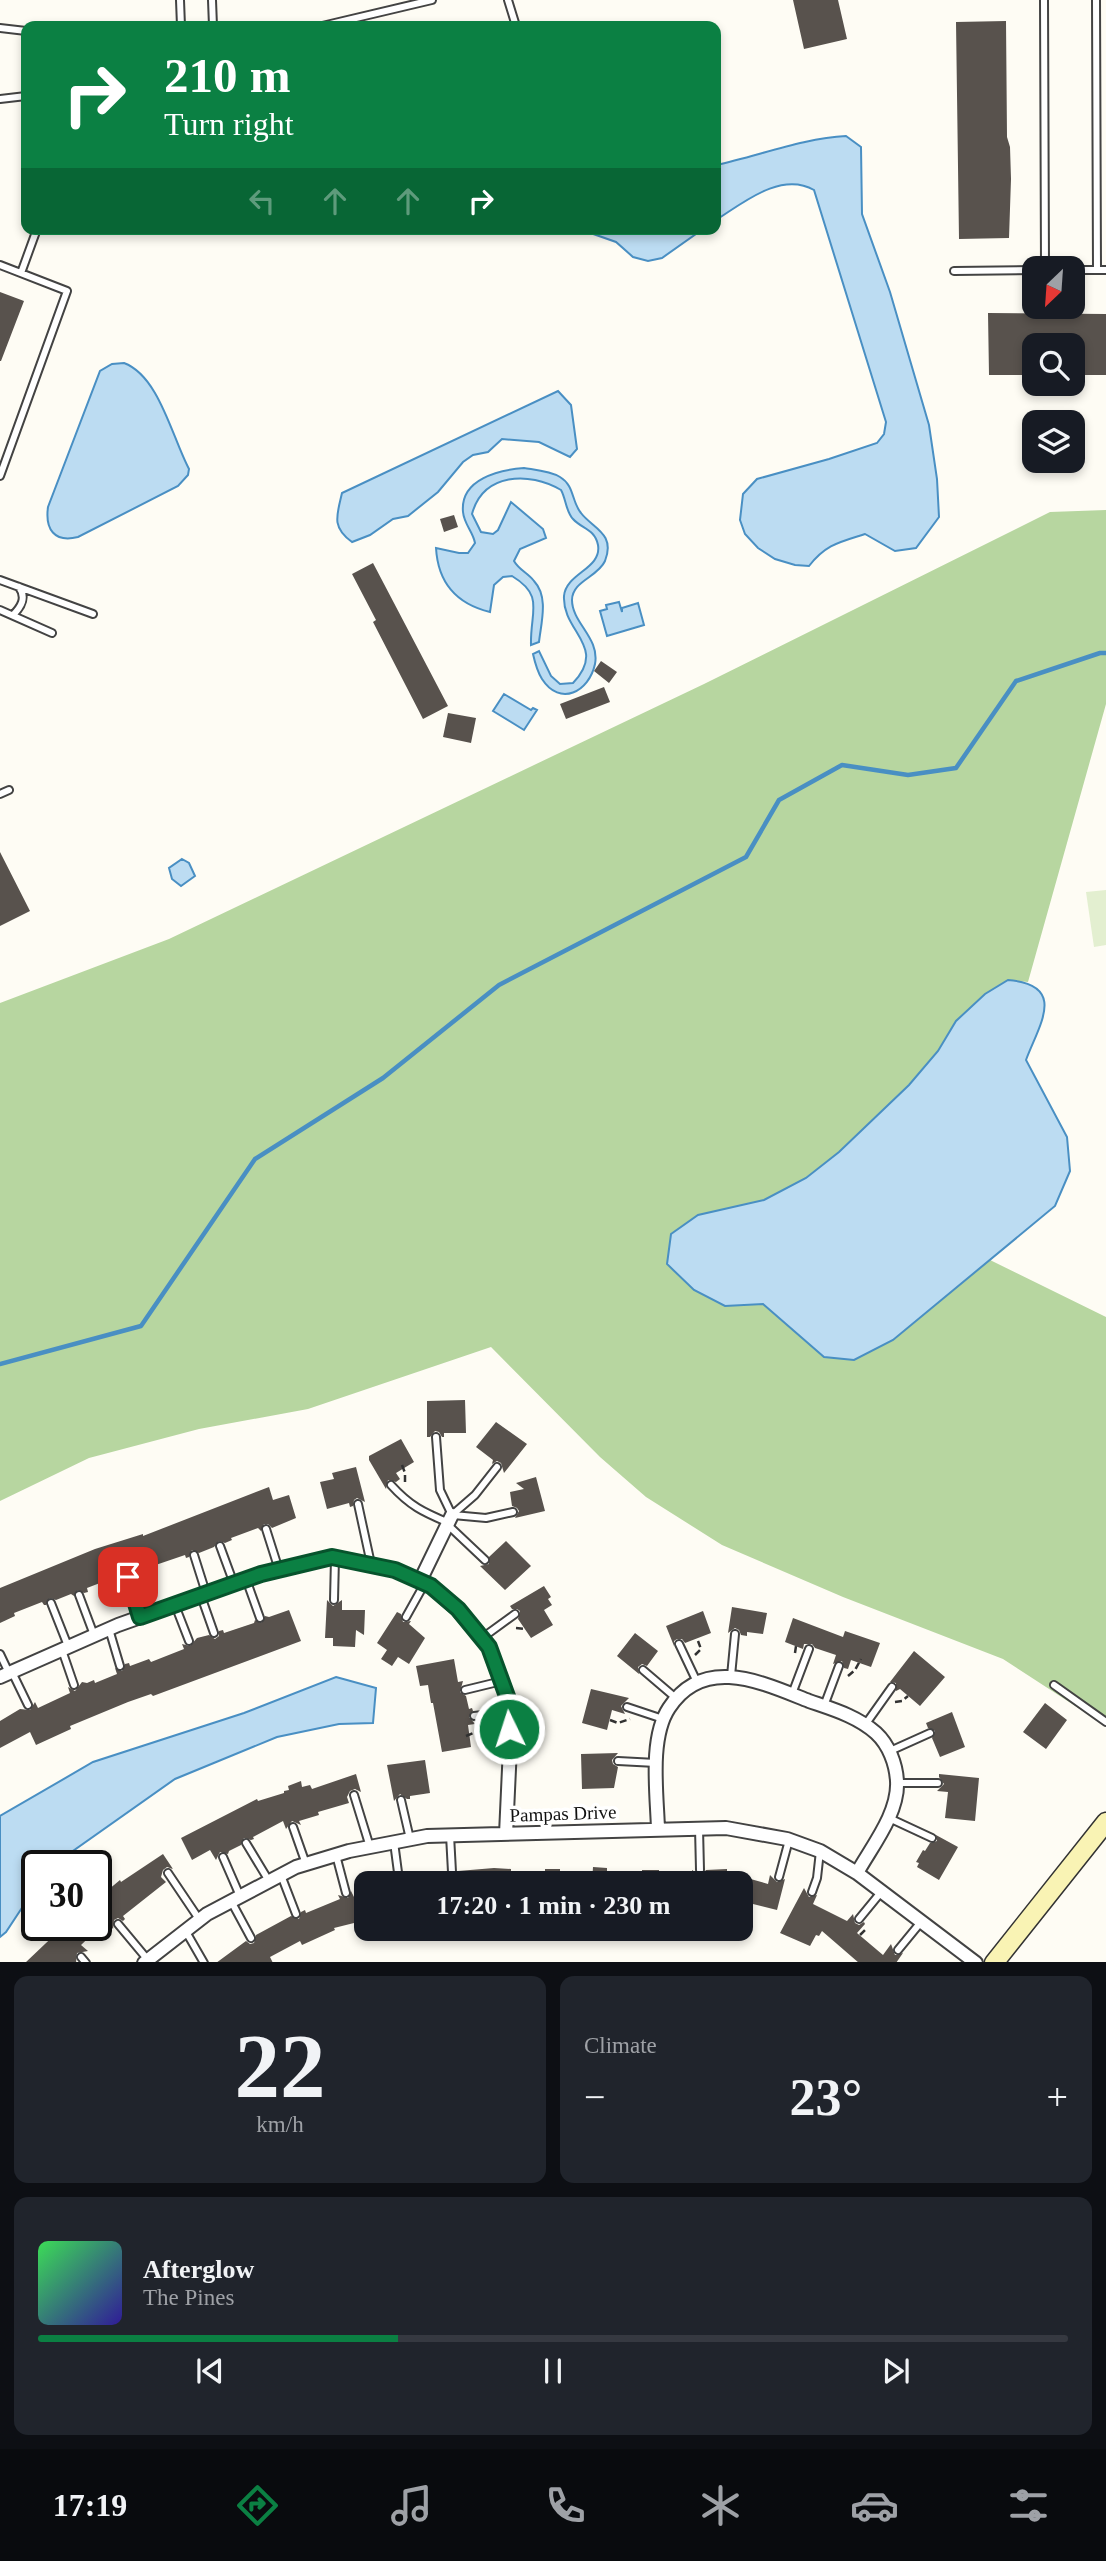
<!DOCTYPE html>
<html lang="en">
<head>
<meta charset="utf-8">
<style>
  body { margin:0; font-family:"Times New Roman",serif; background:#20242c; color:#f1f3f6; height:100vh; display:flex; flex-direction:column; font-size:26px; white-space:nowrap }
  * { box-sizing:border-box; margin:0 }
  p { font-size:23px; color:#9ea1a6 }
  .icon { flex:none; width:38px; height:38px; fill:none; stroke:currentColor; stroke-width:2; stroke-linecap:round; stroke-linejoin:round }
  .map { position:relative; height:1962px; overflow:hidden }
  .details { display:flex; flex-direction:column; gap:14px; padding:14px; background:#0d0f14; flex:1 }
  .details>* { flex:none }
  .hud { position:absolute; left:21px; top:21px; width:700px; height:214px; border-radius:14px; box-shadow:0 4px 10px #0003; background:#0b8043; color:#fff; overflow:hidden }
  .needle { width:46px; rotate:205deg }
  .tools { position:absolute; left:1022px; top:256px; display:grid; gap:14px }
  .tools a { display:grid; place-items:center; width:63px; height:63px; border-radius:14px; background:#171b24; box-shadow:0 4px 10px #0003; font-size:35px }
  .speed { position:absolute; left:21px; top:1850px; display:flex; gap:14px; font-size:35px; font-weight:700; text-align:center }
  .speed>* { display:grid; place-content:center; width:91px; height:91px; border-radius:50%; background:#171b24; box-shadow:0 4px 10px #0003; line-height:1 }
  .speed .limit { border:4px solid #111; border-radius:10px; background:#fff; color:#111 }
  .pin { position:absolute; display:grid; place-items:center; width:60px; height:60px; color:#fff; margin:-30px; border-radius:14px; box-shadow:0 4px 10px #0006 }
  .me { position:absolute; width:77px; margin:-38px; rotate:356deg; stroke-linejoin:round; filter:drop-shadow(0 0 5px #0008) }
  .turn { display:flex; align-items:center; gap:24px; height:147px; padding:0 28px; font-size:32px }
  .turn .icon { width:91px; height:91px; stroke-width:2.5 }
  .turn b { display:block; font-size:49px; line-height:60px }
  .lanes { display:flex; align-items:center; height:66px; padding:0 28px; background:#0003; justify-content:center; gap:35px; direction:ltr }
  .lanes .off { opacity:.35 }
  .big { font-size:52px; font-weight:600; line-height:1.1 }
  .details .widget { flex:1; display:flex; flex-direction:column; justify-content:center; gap:10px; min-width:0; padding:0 24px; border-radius:14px; background:#20242c }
  .details .dial { align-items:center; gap:0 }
  .dial b { font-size:91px; line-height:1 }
  .song { display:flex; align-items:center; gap:21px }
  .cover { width:84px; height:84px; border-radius:10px; background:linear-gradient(135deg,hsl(130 70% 55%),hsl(250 70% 35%)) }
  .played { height:7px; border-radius:4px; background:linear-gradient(90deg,#0b8043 35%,#363941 35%) }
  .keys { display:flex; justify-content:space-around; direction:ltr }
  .heat { display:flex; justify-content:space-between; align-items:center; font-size:38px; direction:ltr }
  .details .tiles { flex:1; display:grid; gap:14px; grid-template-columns:1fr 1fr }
  .widget:last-child { grid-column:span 2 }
  .trip { position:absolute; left:354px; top:1871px; width:399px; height:70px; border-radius:14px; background:#171b24; box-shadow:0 4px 10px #0003; font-weight:600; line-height:70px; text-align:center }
  .tabs { display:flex; height:112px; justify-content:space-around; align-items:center; background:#090b0e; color:#9ea1a6 }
  .tabs .icon { width:49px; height:49px }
  .tabs .selected { color:#0b8043 }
  .tabs b { font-size:32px; color:#f1f3f6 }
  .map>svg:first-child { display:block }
  .forest { fill:#b7d6a0 }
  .pitch { fill:#e3efd0 }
  .water { fill:#bcdcf2; stroke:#498fc3; stroke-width:2 }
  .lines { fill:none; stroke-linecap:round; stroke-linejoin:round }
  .stream { stroke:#498fc3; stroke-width:4.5 }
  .building { fill:#58524d }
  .lane-casing { stroke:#434343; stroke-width:10 }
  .street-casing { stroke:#434343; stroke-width:16 }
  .secondary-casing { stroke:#323232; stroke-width:21 }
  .path { stroke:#323232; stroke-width:2.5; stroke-dasharray:7 3.5; stroke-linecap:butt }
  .lane { stroke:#fff; stroke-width:6 }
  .street { stroke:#fff; stroke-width:12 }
  .secondary { stroke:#f9f3b4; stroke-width:18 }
  .route-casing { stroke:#07532c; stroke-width:18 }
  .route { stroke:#0b8043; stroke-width:12 }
  .labels { text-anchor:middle; stroke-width:7; stroke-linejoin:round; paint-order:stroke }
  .street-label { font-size:19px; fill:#101010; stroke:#fff }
</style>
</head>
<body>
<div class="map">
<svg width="1106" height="1963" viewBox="0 0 1106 1963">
  <rect width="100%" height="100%" fill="#fefcf4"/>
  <path class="forest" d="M1106 510V704L1028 982 1008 980 956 1021 938 1051 909 1085 839 1152 806 1178 764 1200 698 1215 671 1234 667 1264 725 1306 763 1303 787 1323 893 1340 990 1260 1106 1317V1726L1003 1659 843 1597 722 1545 646 1497 600 1457 491 1347 308 1409 199 1429 89 1458 0 1501V1003L169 939 704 684 1050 512Z"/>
  <path class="pitch" d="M1106 890V945L1094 947 1086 892Z"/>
  <path class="water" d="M846 136 861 147 862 214 890 292 929 425 937 479 939 517 916 548 895 551 865 534C840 542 826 544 809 566L795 565 775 559 758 548 745 534 740 520 743 494 757 479 829 459 877 443 884 434 886 422 814 190C781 171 743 203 716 220V165C758 156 804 138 846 136Z
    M579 229H703L662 258 648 261 633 257 616 242Z
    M124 363C159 376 172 437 189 469L188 475 178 486 78 537C54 543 45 529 48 507L100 371 112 364Z
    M558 391 571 405 577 449 570 457 539 442 502 439 488 452 473 455 463 462 438 492 408 516 393 519 370 535 352 542C331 527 337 515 342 493Z
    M524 468C536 470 550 471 560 477 575 486 571 501 581 513 592 528 616 533 605 561 598 577 572 581 572 600 572 623 600 638 595 664 589 692 560 707 542 679 537 671 535 663 533 654L539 651 551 676 560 684 573 683C608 646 562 632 564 596 566 573 602 569 598 545 595 529 582 529 573 519 566 512 566 499 561 490 529 471 483 473 472 514L481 532 493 534 498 530 511 502 543 529 546 538 520 549 514 561C519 570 528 573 534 581 549 597 541 623 539 642L531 645C530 611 545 596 512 576L503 577 494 585 490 612C457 604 438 583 436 548L459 553H468L475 543C473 532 464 524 463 512 460 479 499 470 524 468Z
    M619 602 622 612V608L638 603 644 625 607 636 600 611 607 609 606 605Z
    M504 694 531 710 533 708 537 710 524 730 493 711Z
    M182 859 189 863 195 876 181 886 172 879 169 868Z
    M1008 980C1068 985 1039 1025 1026 1060L1067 1137 1070 1171 1055 1206 893 1340 854 1360 824 1357 763 1304 725 1306 694 1290 667 1264 671 1234 698 1215 764 1200 806 1178 839 1152 909 1085 938 1051 956 1021 985 994Z
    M336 1677 376 1688 373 1723 339 1724 277 1737 175 1779 53 1865 37 1866V1885L6 1932 0 1937V1816L93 1762 244 1713Z"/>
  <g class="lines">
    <path class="stream" d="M0 1364 141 1326 255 1159 383 1078 499 985 746 857 779 800 842 765 908 775 956 768 1016 681 1100 653H1106"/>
  </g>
  <path class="building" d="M793 0H838L847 39 804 49Z
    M1006 21 1007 137 1010 147 1011 179 1009 238 959 239 956 22Z
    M0 292 24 301 1 361H0Z
    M988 313 1106 314V375H1073V345H1034V375H989Z
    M454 515 458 527 444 532 440 519Z
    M373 563 448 706 423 719 373 622 376 620 352 574Z
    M601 661 617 672 609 683 594 671Z
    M604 687 610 702 566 719 560 704Z
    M448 713 476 718 471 743 443 737Z
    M0 852 30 911 0 926Z
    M465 1400 466 1433H444V1437H442L439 1432 435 1431 430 1437H427V1401Z
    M496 1422 527 1444 504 1473 501 1463 497 1461 492 1464 493 1460 476 1447Z
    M401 1439 414 1462 396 1473 400 1479 396 1482 388 1480 386 1489 369 1460V1456Z
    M356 1467 365 1502 357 1498 354 1500 353 1506 350 1507 349 1503 327 1509 320 1482 334 1479 332 1473Z
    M536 1477 545 1511 515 1518 519 1511 517 1508 512 1506 510 1492 524 1489 516 1483Z
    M269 1487 273 1500 289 1495 296 1518 272 1528 268 1524H264L261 1531 258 1528 231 1538 232 1540 225 1543 219 1541 214 1547 199 1553 192 1550 189 1557 186 1558 185 1555 138 1571 139 1574 134 1576 130 1572H126L123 1579 120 1580 118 1576 87 1588 88 1592 84 1593 78 1590 74 1596 71 1594 56 1600 50 1598 46 1605H44L42 1602 14 1613 15 1616 0 1623V1588L95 1549 143 1534V1536Z
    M506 1541 531 1566 505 1590 480 1566 489 1564V1557Z
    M544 1586 551 1597 548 1599 552 1605 544 1610 553 1625 531 1638 518 1619 520 1611 517 1609H512L510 1606Z
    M327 1600 333 1606 342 1600V1610H365L364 1635 356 1630 355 1647 333 1646V1638H325Z
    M732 1607 767 1613 763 1634 747 1632V1636L741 1635 739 1630 735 1628 728 1633Z
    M289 1610 301 1641 153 1696 151 1694 128 1702 70 1726 71 1729 36 1745 30 1732 0 1748V1721L20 1709 30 1710 35 1702 38 1708 70 1693 68 1687 75 1691 82 1682 87 1683 94 1680 95 1683 117 1674 115 1668 122 1671 125 1664 129 1663 130 1666 149 1659 151 1662 184 1649 182 1644 190 1646 197 1638 209 1635 215 1639 219 1636V1631L223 1630 224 1633 254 1623 255 1620 261 1623 265 1616 269 1617Z
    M703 1611 711 1633 685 1643 682 1639H677L674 1641V1646L666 1626Z
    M397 1612 401 1614 403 1622 411 1621 409 1624 425 1638 409 1664 398 1657 392 1666 381 1659 387 1650 377 1643Z
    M793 1618 843 1637 845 1631 880 1643 871 1667 851 1660 848 1669 844 1668 842 1661 833 1664 836 1655 815 1648 812 1644H804L803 1649 785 1642Z
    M635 1633 658 1651 647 1666 642 1664 638 1667 639 1674 617 1656Z
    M914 1651 945 1677 920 1706 900 1689 896 1691V1683L890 1682Z
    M454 1659 458 1682 463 1681 460 1692 466 1696 469 1709 472 1708 473 1711 469 1717 475 1724 468 1725 471 1747 442 1752 433 1703H431L428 1685 420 1686 416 1666Z
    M591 1689 629 1698 621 1706 625 1714 612 1710 607 1730 582 1723Z
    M1045 1703 1067 1720 1046 1749 1023 1732Z
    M952 1712 965 1747 940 1757 932 1738 935 1731 928 1728 926 1723Z
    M618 1753 612 1760 613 1764 618 1767 614 1788 582 1789 581 1754Z
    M425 1760 430 1793 410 1796V1799H407L400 1794 394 1801 387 1765Z
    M356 1774 361 1792 355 1789 350 1791 347 1797 349 1803 318 1812 319 1815 299 1821 301 1825 292 1821 286 1829 283 1821 253 1837 254 1839 251 1840 244 1838 241 1845 229 1851 228 1854 220 1852 216 1860 210 1850 192 1860 181 1838 257 1799 258 1801 284 1793V1791L289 1790 288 1786 301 1781 302 1787 310 1785 312 1789Z
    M939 1774 979 1778 975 1821 945 1818 948 1792 937 1791 944 1784 939 1777Z
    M936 1835 958 1847 939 1880 917 1867 919 1863 916 1862 923 1850 925 1851 930 1843 937 1841Z
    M163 1854 173 1869 167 1867 163 1870 161 1877 166 1882 123 1916 125 1919 123 1921 118 1918 114 1920 113 1929 96 1909V1900L120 1880 121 1882Z
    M593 1867 607 1868V1883H592Z
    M494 1868 511 1869V1883H426V1873L446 1872 449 1877 453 1878 458 1871Z
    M545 1869H560V1883H545Z
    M727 1869V1883H692V1870L701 1876 706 1870Z
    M642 1870H659V1883H642Z
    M770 1875 777 1882 785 1879 777 1910 741 1901 747 1878 768 1884Z
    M804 1888 809 1897 817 1895 813 1904 847 1921 853 1914 855 1923 859 1925 864 1922 865 1924 857 1933 883 1955 891 1944 895 1955 903 1953 896 1963H859L822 1931 819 1936 816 1935 810 1946 780 1933Z
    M351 1891 356 1901 366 1898V1920L334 1928 335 1930 302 1945 300 1941 270 1957 273 1963H216L246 1941 250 1944 254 1943 256 1935 291 1916 299 1919 301 1912 305 1910 306 1913 340 1899 338 1895 348 1898Z
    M65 1925H102L81 1945 88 1951 77 1953 76 1963H25Z"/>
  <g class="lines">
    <g class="lane-casing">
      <path id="lane" d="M180 0 181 26
        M212 0 213 26
        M508 0 516 26
        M1044 0 1045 268
        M1096 0 1097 270
        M322 26 432 0
        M0 28 26 31
        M0 99 26 96
        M0 265 67 291 0 476
        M1073 270H1106
        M954 271 1034 270
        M21 273 37 229
        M0 580 93 614
        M0 610 52 633
        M13 615C21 607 27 598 19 587
        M0 794 9 790
        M436 1437 440 1490 452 1515
        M391 1485C410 1506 423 1512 449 1523
        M358 1504 371 1564
        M452 1515 475 1495 497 1467
        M453 1515 486 1518 513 1512
        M448 1525 485 1560
        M266 1529 279 1570
        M220 1546 234 1584
        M194 1555 206 1593
        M128 1577 140 1617
        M246 1579 260 1618
        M79 1595 94 1635
        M201 1596 214 1633
        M334 1600 335 1558
        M51 1603 68 1646
        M175 1605 189 1641
        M406 1617 425 1583
        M109 1629 120 1666
        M482 1638 515 1614
        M679 1644 697 1682
        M62 1650 74 1685
        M0 1654 9 1673
        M643 1670 677 1699
        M12 1672 28 1705
        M731 1676 735 1634
        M1054 1685 1106 1722
        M465 1690 502 1681
        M792 1694 809 1649
        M824 1706 839 1666
        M627 1707 663 1719
        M474 1716 509 1712
        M865 1725 892 1687
        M890 1751 930 1733
        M618 1761 656 1763
        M898 1783H938
        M354 1795 370 1847
        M401 1800 410 1839
        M889 1818 932 1838
        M293 1827 306 1864
        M699 1828 700 1870
        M450 1835 452 1872
        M394 1842 399 1880
        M246 1843 269 1881
        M336 1855 346 1893
        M223 1857 240 1896
        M168 1873 199 1919
        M281 1875 296 1914
        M779 1877 789 1840
        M812 1892 817 1878 820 1851
        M231 1901 251 1938
        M859 1919 882 1891
        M118 1924 148 1960
        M185 1930 204 1963
        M898 1950 921 1922
        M81 1957 86 1963"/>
    </g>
    <g class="street-casing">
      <path id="street" d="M420 1581 452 1515
        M0 1677 118 1625 261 1574 332 1557 395 1570 431 1586 458 1610 489 1647 508 1699 510 1747 506 1834
        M658 1829C657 1794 649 1738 669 1708 704 1654 763 1683 809 1701 832 1709 857 1716 876 1733 889 1745 896 1764 897 1781 899 1813 872 1846 857 1873
        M144 1963 207 1914 296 1867 349 1851 427 1836 726 1828 787 1839 820 1851 857 1873 976 1963"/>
    </g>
    <g class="secondary-casing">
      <path id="secondary" d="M994 1963 1106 1822"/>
    </g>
    <path class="path" d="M402 1465 405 1473V1482
      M516 1628 526 1629
      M795 1653 796 1646
      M695 1655 701 1649 698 1641
      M848 1676 855 1670 861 1659
      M895 1702 902 1701 908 1696
      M610 1720 618 1723 630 1719
      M466 1736 478 1731 481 1725
      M860 1935 867 1928"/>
    <use href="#lane" class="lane"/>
    <use href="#street" class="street"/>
    <use href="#secondary" class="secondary"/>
  </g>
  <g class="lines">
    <g class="route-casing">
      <path id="route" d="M128 1577 140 1617 261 1574 332 1557 395 1570 431 1586 458 1609 489 1647 508 1699 509 1729"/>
    </g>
    <use href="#route" class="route"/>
  </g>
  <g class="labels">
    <g class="street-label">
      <text transform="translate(563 1813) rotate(-2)" y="7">Pampas Drive</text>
    </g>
  </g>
</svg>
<div class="tools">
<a><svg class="needle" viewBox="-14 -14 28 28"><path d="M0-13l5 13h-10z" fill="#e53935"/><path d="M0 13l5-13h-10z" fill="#9ea1a6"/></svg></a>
<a><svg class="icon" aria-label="search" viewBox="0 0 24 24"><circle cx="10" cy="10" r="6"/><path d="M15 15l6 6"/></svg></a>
<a><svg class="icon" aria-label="layers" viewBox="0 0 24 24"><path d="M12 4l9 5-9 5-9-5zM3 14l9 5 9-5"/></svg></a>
</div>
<div class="speed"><div class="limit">30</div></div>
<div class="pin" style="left:128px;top:1577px;background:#d93025"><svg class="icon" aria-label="arrive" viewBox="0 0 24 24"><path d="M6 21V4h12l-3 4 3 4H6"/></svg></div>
<svg class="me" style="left:509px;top:1729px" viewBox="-20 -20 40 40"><circle r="17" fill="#0b8043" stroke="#fff" stroke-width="3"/><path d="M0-11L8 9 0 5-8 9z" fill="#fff"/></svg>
<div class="trip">17:20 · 1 min · 230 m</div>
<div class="hud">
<div class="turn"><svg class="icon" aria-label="right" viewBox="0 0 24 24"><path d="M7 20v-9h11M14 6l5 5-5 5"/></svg><div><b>210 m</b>Turn right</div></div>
<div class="lanes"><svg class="icon off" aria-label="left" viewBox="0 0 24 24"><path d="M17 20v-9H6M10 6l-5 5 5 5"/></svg><svg class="icon off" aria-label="ahead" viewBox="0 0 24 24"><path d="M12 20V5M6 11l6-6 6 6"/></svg><svg class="icon off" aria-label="ahead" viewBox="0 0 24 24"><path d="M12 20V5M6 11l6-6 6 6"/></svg><svg class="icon" aria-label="right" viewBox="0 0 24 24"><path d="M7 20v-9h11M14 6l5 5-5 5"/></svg></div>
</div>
</div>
<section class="details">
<div class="tiles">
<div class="widget dial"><b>22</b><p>km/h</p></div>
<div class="widget"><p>Climate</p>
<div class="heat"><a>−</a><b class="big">23°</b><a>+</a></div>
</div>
<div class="widget">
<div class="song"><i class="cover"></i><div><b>Afterglow</b><p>The Pines</p></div></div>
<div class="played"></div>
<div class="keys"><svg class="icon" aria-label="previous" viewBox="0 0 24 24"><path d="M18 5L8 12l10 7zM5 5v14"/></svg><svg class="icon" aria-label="pause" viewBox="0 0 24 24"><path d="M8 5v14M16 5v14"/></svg><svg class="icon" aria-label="next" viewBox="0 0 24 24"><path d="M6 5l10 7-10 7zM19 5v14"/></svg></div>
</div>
</div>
</section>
<nav class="tabs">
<b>17:19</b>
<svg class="icon selected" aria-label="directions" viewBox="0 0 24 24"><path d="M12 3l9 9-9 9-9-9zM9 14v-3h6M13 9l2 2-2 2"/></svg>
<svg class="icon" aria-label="music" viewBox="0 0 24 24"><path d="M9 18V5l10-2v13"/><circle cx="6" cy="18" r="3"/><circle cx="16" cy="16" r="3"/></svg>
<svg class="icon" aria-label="phone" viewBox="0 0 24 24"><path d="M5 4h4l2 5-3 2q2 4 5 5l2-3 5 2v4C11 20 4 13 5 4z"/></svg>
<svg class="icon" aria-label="climate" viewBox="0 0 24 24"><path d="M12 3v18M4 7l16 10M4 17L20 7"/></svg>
<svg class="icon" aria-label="car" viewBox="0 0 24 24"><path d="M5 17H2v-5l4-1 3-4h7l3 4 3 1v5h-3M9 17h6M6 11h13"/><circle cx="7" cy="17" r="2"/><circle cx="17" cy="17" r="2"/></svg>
<svg class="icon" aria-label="filters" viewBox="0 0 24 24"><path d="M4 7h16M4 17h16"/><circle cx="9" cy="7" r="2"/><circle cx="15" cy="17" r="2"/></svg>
</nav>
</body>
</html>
